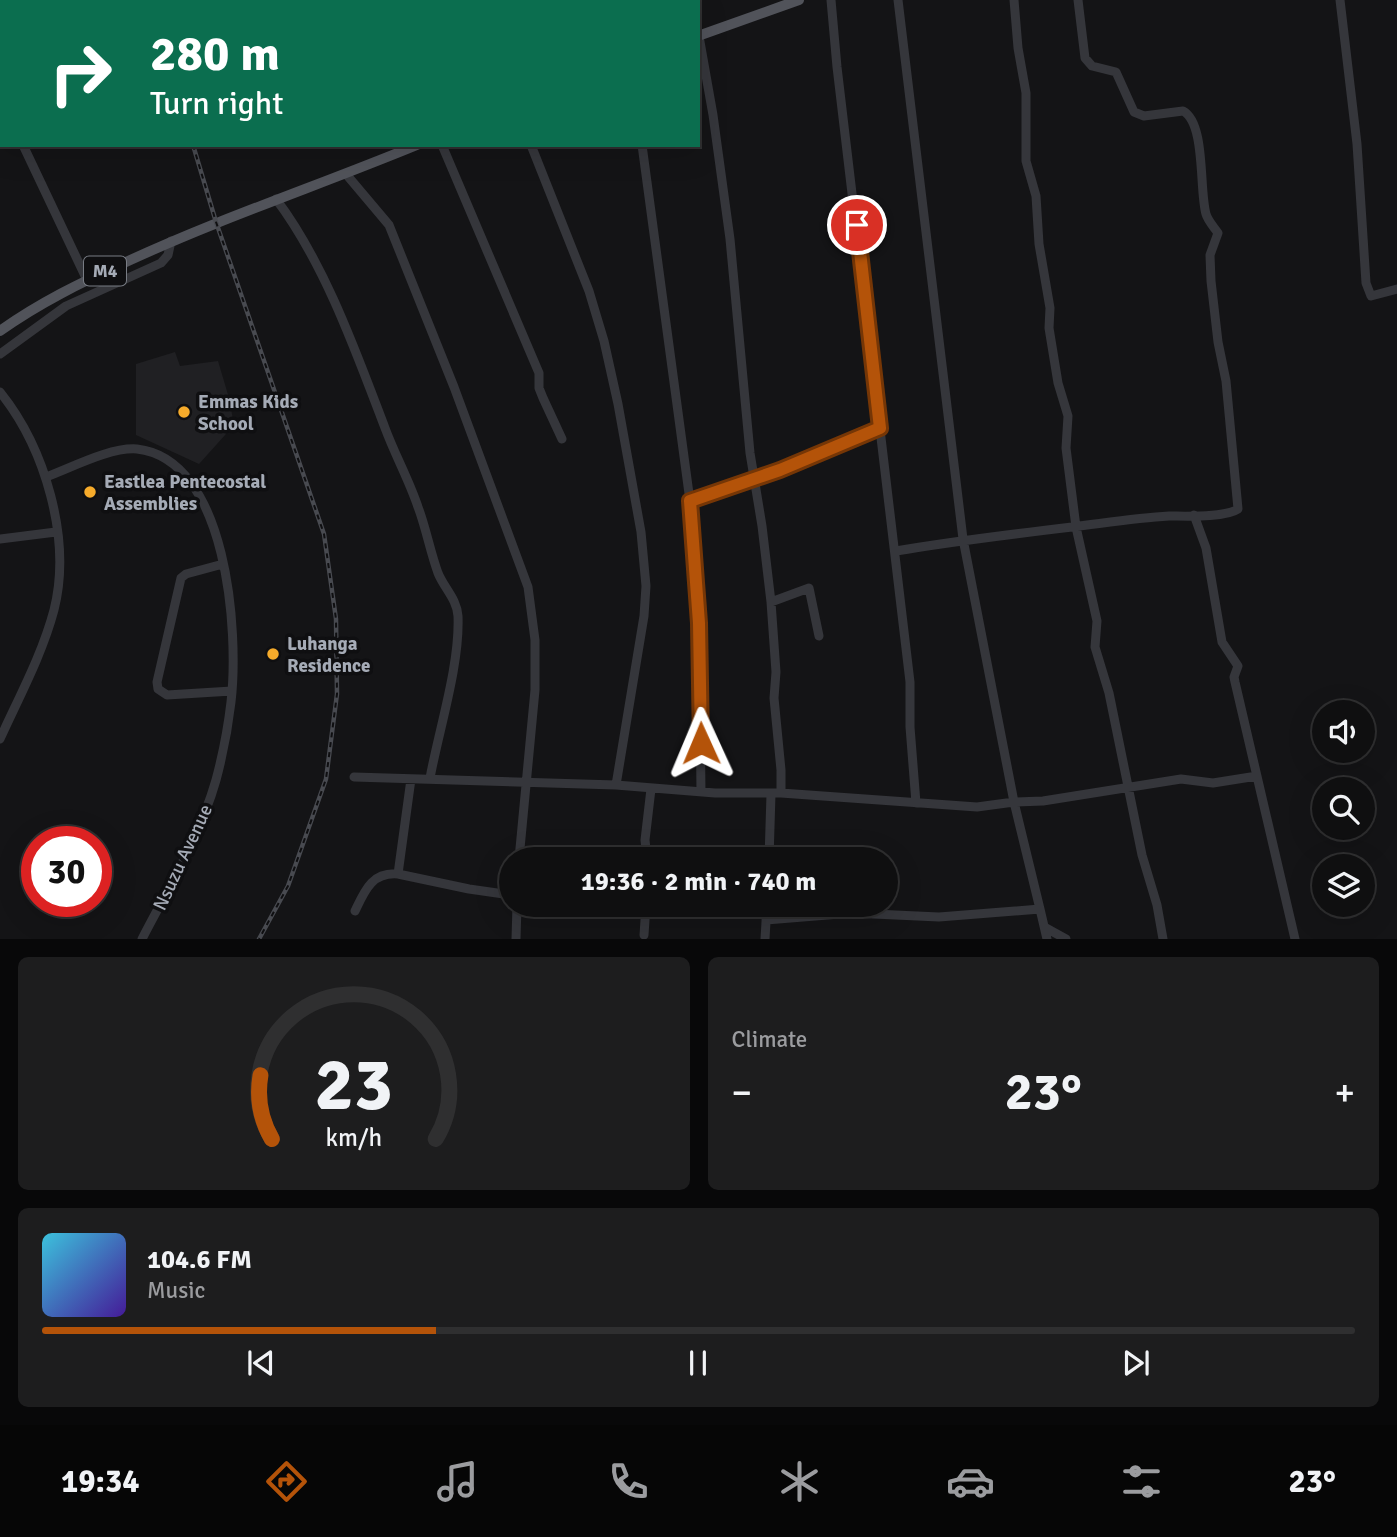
<!DOCTYPE html>
<html lang="en">
<head>
<meta charset="utf-8">
<style>
  body { margin:0; font-family:Signika,sans-serif; background:#1d1d1e; color:#f1f3f6; height:100vh; display:flex; flex-direction:column; font-size:26px; white-space:nowrap }
  * { box-sizing:border-box; margin:0 }
  p { font-size:23px; color:#9b9c9f }
  .icon { flex:none; width:38px; height:38px; fill:none; stroke:currentColor; stroke-width:2; stroke-linecap:round; stroke-linejoin:round }
  .map { position:relative; height:939px; overflow:hidden }
  .drawer { display:flex; flex-direction:column; gap:18px; padding:18px; background:#080809; flex:1 }
  .drawer>* { flex:none }
  .banner { position:absolute; left:0px; top:0px; width:700px; height:147px; box-shadow:0 7px 28px #0002,0 0 0 2px #2f2f30; background:#0b6e4f; color:#fff; overflow:hidden }
  .tools { position:absolute; left:1312px; top:700px; display:grid; gap:14px }
  .tools a { display:grid; place-items:center; width:63px; height:63px; border-radius:50%; background:#0f0f10; box-shadow:0 7px 28px #0002,0 0 0 2px #2f2f30; font-size:35px }
  .speed { position:absolute; left:21px; top:826px; display:flex; gap:14px; font-size:35px; font-weight:700; text-align:center }
  .speed>* { display:grid; place-content:center; width:91px; height:91px; border-radius:50%; background:#0f0f10; box-shadow:0 7px 28px #0002,0 0 0 2px #2f2f30; line-height:1 }
  .speed .limit { border:10px solid #d22; background:#fff; color:#111 }
  .pin { position:absolute; display:grid; place-items:center; width:60px; height:60px; color:#fff; margin:-30px; border:4px solid #fff; border-radius:50%; box-shadow:0 2px 7px #0007 }
  .me { position:absolute; width:77px; margin:-38px; rotate:359deg; stroke-linejoin:round; filter:drop-shadow(0 0 5px #0008) }
  .turn { display:flex; align-items:center; gap:24px; height:147px; padding:0 35px; font-size:32px }
  .turn .icon { width:91px; height:91px; stroke-width:2.5 }
  .turn b { display:block; font-size:49px; line-height:60px }
  .big { font-size:52px; font-weight:700; line-height:1.1 }
  .drawer .widget { flex:1; display:flex; flex-direction:column; justify-content:center; gap:10px; min-width:0; padding:0 24px; border-radius:10px; background:#1d1d1e }
  .drawer .dial { align-items:center; gap:0 }
  .dial svg { height:182px; overflow:visible; fill:none; stroke:#2f2f30; stroke-width:7; stroke-linecap:round; text-anchor:middle }
  .dial text { fill:#f1f3f6; stroke:none }
  .song { display:flex; align-items:center; gap:21px }
  .cover { width:84px; height:84px; border-radius:10px; background:linear-gradient(135deg,hsl(190 70% 55%),hsl(260 70% 35%)) }
  .played { height:7px; border-radius:4px; background:linear-gradient(90deg,#b45309 30%,#2f2f30 30%) }
  .keys { display:flex; justify-content:space-around; direction:ltr }
  .heat { display:flex; justify-content:space-between; align-items:center; font-size:38px; direction:ltr }
  .drawer .tiles { flex:1; display:grid; gap:18px; grid-template-columns:1fr 1fr }
  .widget:last-child { grid-column:span 2 }
  .trip { position:absolute; left:499px; top:847px; width:399px; height:70px; border-radius:35px; background:#0f0f10; box-shadow:0 7px 28px #0002,0 0 0 2px #2f2f30; font-weight:700; line-height:70px; text-align:center }
  .tabs { display:flex; height:112px; justify-content:space-around; align-items:center; background:#060606; color:#9b9c9f }
  .tabs .icon { width:49px; height:49px }
  .tabs .current { color:#b45309 }
  .tabs b { font-size:32px; color:#f1f3f6 }
  .map>svg:first-child { display:block }
  .built { fill:#202023 }
  .lines { fill:none; stroke-linecap:round; stroke-linejoin:round }
  .minor { stroke:#35363b; stroke-width:9 }
  .major { stroke:#51535a; stroke-width:10 }
  .rail-casing { stroke:#484a50; stroke-width:4.5 }
  .rail { stroke:#0f0f11; stroke-width:2; stroke-dasharray:5; stroke-linecap:butt }
  .route-casing { stroke:#753606; stroke-width:18 }
  .route { stroke:#b45309; stroke-width:12 }
  .poi-dot { fill:#f6ab2b; stroke:#0f0f11; stroke-width:2.5 }
  .labels { text-anchor:middle; stroke-width:7; stroke-linejoin:round; paint-order:stroke }
  .shield { fill:#0f0f11; stroke:#787c84; stroke-width:2 }
  .shield-label { font-size:18px; font-weight:bold; fill:#a5abb6 }
  .poi-label { font-size:19px; font-weight:bold; fill:#a5abb6; stroke:#0f0f11; text-anchor:start }
  .street-label { font-size:19px; fill:#a5abb6; stroke:#0f0f11 }
</style>
</head>
<body>
<div class="map">
<svg width="1397" height="939" viewBox="0 0 1397 939">
  <rect width="100%" height="100%" fill="#141416"/>
  <path class="built" d="M175 352 180 366 218 361 229 398 234 425 199 464 136 435V364Z"/>
  <g class="lines">
    <path class="minor" d="M113 0 114 2
      M330 0 331 2
      M471 0 472 2
      M831 0 837 67 910 682V727L916 803
      M1014 0 1018 48 1026 93V161L1036 196 1039 244 1050 308 1049 328 1058 383 1068 416 1066 448 1076 527 1097 621 1095 647 1109 693 1142 855 1157 905 1163 939
      M1340 0 1357 144 1366 283 1371 296 1397 289
      M283 2 286 0
      M699 36 713 115 730 239 750 453 762 526 771 602 776 672 774 698 781 770V793
      M0 96 2 100
      M0 111H2
      M23 145 87 280
      M442 145 539 373V388L543 398 562 439
      M531 145 589 291 604 341 618 404 641 532 646 586 644 616 616 785
      M642 145 690 501 699 623 701 792
      M346 174 389 225 454 387 528 587 535 640V690L519 859
      M276 199C325 264 356 352 385 428 395 455 409 480 418 507 426 528 430 551 438 573 444 588 457 599 458 616 460 665 439 729 430 778
      M0 354 66 306 161 263 168 255 171 241
      M0 392C45 448 72 539 54 610 42 655 19 697 0 739
      M46 477C71 468 110 447 137 449 228 459 239 633 231 702 228 728 223 754 216 780 200 836 169 887 142 939
      M690 501 780 470 880 428
      M1194 515 1206 548 1222 642 1238 666 1234 677 1235 682 1295 939
      M0 539 56 532
      M896 551C954 541 1013 534 1072 527 1105 523 1136 518 1169 516 1185 516 1225 518 1238 509L1226 381 1218 342 1211 281 1210 255 1218 233C1214 227 1208 221 1206 214 1199 190 1206 123 1183 111L1144 116 1134 112 1116 72 1092 66 1085 58 1078 0
      M223 564 186 574 181 578 157 682 158 689 167 695 232 691
      M771 602 809 588 819 636
      M354 777 616 785 715 793H781L977 807 1014 802 963 539 898 0
      M647 859 645 840 651 789
      M769 859 771 794
      M398 874 469 889 511 895
      M1040 909 1047 939
      M355 911C365 890 372 872 398 874L411 779
      M766 920 852 913 939 917 1040 909 1014 802 1043 801 1181 779 1213 783 1257 776
      M1046 928 1066 939
      M644 935 646 905
      M516 939 517 905
      M765 939 767 905"/>
    <path class="major" d="M698 36 799 0
      M0 331C39 303 82 282 126 262 221 218 320 185 417 145"/>
    <g class="rail-casing">
      <path id="rail" d="M148 0 149 2
        M193 145 216 222 324 534 336 619 337 694 326 779 288 886 259 939"/>
    </g>
    <use href="#rail" class="rail"/>
  </g>
  <g class="lines">
    <g class="route-casing">
      <path id="route" d="M701 743 699 623 690 501 780 470 880 428 857 225"/>
    </g>
    <use href="#route" class="route"/>
  </g>
  <g class="poi-dot">
    <circle cx="184" cy="412" r="7"/>
    <circle cx="90" cy="492" r="7"/>
    <circle cx="273" cy="654" r="7"/>
  </g>
  <g class="labels">
    <rect class="shield" x="84" y="256.5" width="42" height="29" rx="5"/>
    <g class="shield-label">
      <text x="105" y="277">M4</text>
    </g>
    <g class="poi-label">
      <text x="198" y="408">Emmas Kids<tspan x="198" dy="22">School</tspan></text>
      <text x="104" y="488">Eastlea Pentecostal<tspan x="104" dy="22">Assemblies</tspan></text>
      <text x="287" y="650">Luhanga<tspan x="287" dy="22">Residence</tspan></text>
    </g>
    <g class="street-label">
      <text transform="translate(182 857) rotate(-65)" y="7">Nsuzu Avenue</text>
    </g>
  </g>
</svg>
<div class="tools">
<a><svg class="icon" aria-label="sound" viewBox="0 0 24 24"><path d="M4 9h4l5-4v14l-5-4H4zM17 9q2 3 0 6"/></svg></a>
<a><svg class="icon" aria-label="search" viewBox="0 0 24 24"><circle cx="10" cy="10" r="6"/><path d="M15 15l6 6"/></svg></a>
<a><svg class="icon" aria-label="layers" viewBox="0 0 24 24"><path d="M12 4l9 5-9 5-9-5zM3 14l9 5 9-5"/></svg></a>
</div>
<div class="speed"><div class="limit">30</div></div>
<div class="pin" style="left:857px;top:225px;background:#d93025"><svg class="icon" aria-label="arrive" viewBox="0 0 24 24"><path d="M6 21V4h12l-3 4 3 4H6"/></svg></div>
<svg class="me" style="left:701px;top:743px" viewBox="-20 -20 40 40"><path d="M0-17L14 15 0 8-14 15z" fill="#b45309" stroke="#fff" stroke-width="4"/></svg>
<div class="trip">19:36 · 2 min · 740 m</div>
<div class="banner">
<div class="turn"><svg class="icon" aria-label="right" viewBox="0 0 24 24"><path d="M7 20v-9h11M14 6l5 5-5 5"/></svg><div><b>280 m</b>Turn right</div></div>
</div>
</div>
<section class="drawer">
<div class="tiles">
<div class="widget dial"><svg viewBox="0 0 100 80">
<path d="M14 69A42 42 0 1 1 86 69"/>
<path d="M14 69A42 42 0 0 1 9 41" stroke="#b45309"/>
<text x="50" y="56" font-size="32" font-weight="700">23</text>
<text x="50" y="72" font-size="11">km/h</text>
</svg></div>
<div class="widget"><p>Climate</p>
<div class="heat"><a>−</a><b class="big">23°</b><a>+</a></div>
</div>
<div class="widget">
<div class="song"><i class="cover"></i><div><b>104.6 FM</b><p>Music</p></div></div>
<div class="played"></div>
<div class="keys"><svg class="icon" aria-label="previous" viewBox="0 0 24 24"><path d="M18 5L8 12l10 7zM5 5v14"/></svg><svg class="icon" aria-label="pause" viewBox="0 0 24 24"><path d="M8 5v14M16 5v14"/></svg><svg class="icon" aria-label="next" viewBox="0 0 24 24"><path d="M6 5l10 7-10 7zM19 5v14"/></svg></div>
</div>
</div>
</section>
<nav class="tabs">
<b>19:34</b>
<svg class="icon current" aria-label="directions" viewBox="0 0 24 24"><path d="M12 3l9 9-9 9-9-9zM9 14v-3h6M13 9l2 2-2 2"/></svg>
<svg class="icon" aria-label="music" viewBox="0 0 24 24"><path d="M9 18V5l10-2v13"/><circle cx="6" cy="18" r="3"/><circle cx="16" cy="16" r="3"/></svg>
<svg class="icon" aria-label="phone" viewBox="0 0 24 24"><path d="M5 4h4l2 5-3 2q2 4 5 5l2-3 5 2v4C11 20 4 13 5 4z"/></svg>
<svg class="icon" aria-label="climate" viewBox="0 0 24 24"><path d="M12 3v18M4 7l16 10M4 17L20 7"/></svg>
<svg class="icon" aria-label="car" viewBox="0 0 24 24"><path d="M5 17H2v-5l4-1 3-4h7l3 4 3 1v5h-3M9 17h6M6 11h13"/><circle cx="7" cy="17" r="2"/><circle cx="17" cy="17" r="2"/></svg>
<svg class="icon" aria-label="filters" viewBox="0 0 24 24"><path d="M4 7h16M4 17h16"/><circle cx="9" cy="7" r="2"/><circle cx="15" cy="17" r="2"/></svg>
<b>23°</b>
</nav>
</body>
</html>
